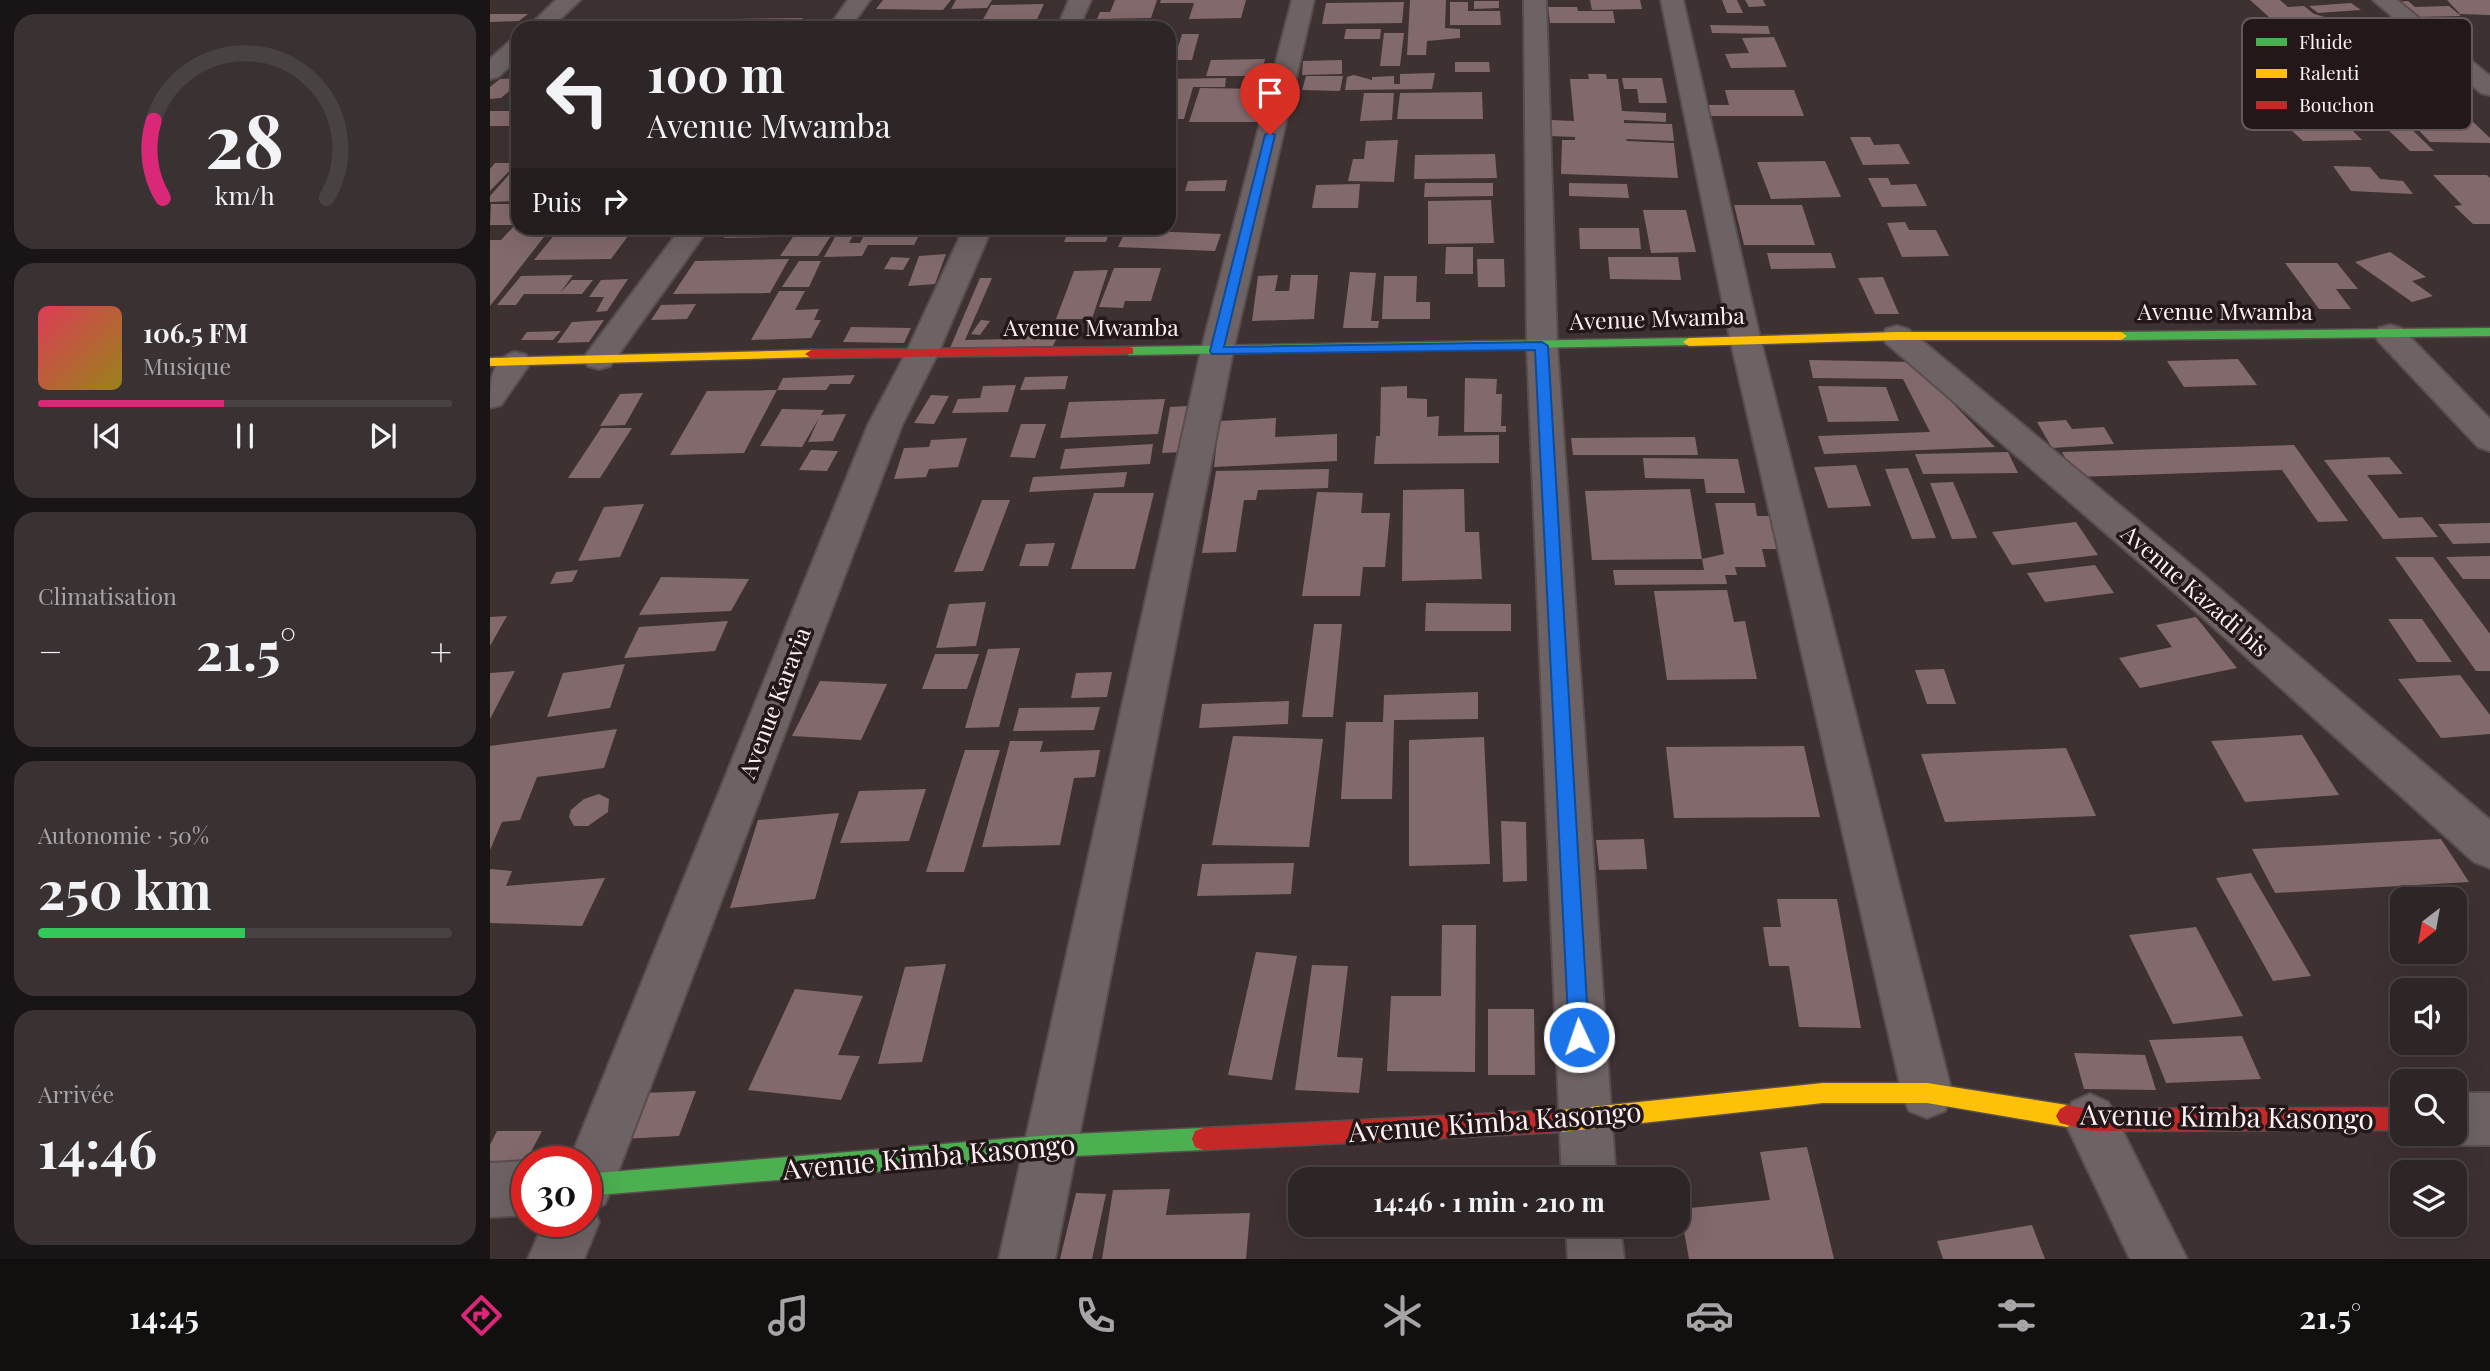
<!DOCTYPE html>
<html lang="fr">
<head>
<meta charset="utf-8">
<style>
  body { margin:0; font-family:"Playfair Display",serif; background:#3a3132; color:#f1f3f6; height:100vh; display:flex; flex-direction:column; font-size:26px; white-space:nowrap }
  * { box-sizing:border-box; margin:0 }
  p { font-size:23px; color:#a7a5a7 }
  .icon { flex:none; width:38px; height:38px; fill:none; stroke:currentColor; stroke-width:2; stroke-linecap:round; stroke-linejoin:round }
  .map { position:relative; flex:1; overflow:hidden }
  .drawer { display:flex; flex-direction:column; gap:14px; padding:14px; background:#191415; width:490px }
  .drawer>* { flex:none }
  .banner { position:absolute; left:21px; top:21px; width:665px; height:214px; border-radius:21px; box-shadow:0 7px 28px #0002,0 0 0 2px #494243; background:#2e2526; color:#f1f3f6; overflow:hidden }
  .needle { width:46px; rotate:211deg }
  .fabs { position:absolute; left:1900px; top:887px; display:grid; gap:14px }
  .fabs a { display:grid; place-items:center; width:77px; height:77px; border-radius:14px; background:#2e2526; box-shadow:0 7px 28px #0002,0 0 0 2px #494243; font-size:35px }
  .speed { position:absolute; left:21px; top:1146px; display:flex; gap:14px; font-size:35px; font-weight:700; text-align:center }
  .speed>* { display:grid; place-content:center; width:91px; height:91px; border-radius:50%; background:#2e2526; box-shadow:0 7px 28px #0002,0 0 0 2px #494243; line-height:1 }
  .speed .limit { border:10px solid #d22; background:#fff; color:#111 }
  .pin { position:absolute; display:grid; place-items:center; width:60px; height:60px; color:#fff; margin:-72px -30px; border-radius:50% 50% 50% 0; rotate:-45deg; box-shadow:0 0 7px #0007 }
  .pin .icon { rotate:45deg }
  .me { position:absolute; width:77px; margin:-38px; rotate:357deg; stroke-linejoin:round; filter:drop-shadow(0 0 5px #0008) }
  .turn { display:flex; align-items:center; gap:24px; height:147px; padding:0 21px; font-size:32px }
  .turn .icon { width:91px; height:91px; stroke-width:2.5 }
  .turn b { display:block; font-size:49px; line-height:60px }
  .then { display:flex; align-items:center; height:66px; padding:0 21px; background:#0003; gap:14px; font-size:26px }
  .big { font-size:52px; font-weight:700; line-height:1.1 }
  .drawer .tile { flex:1; display:flex; flex-direction:column; justify-content:center; gap:10px; min-width:0; padding:0 24px; border-radius:21px; background:#3a3132 }
  .drawer .dial { align-items:center; gap:0 }
  .dial svg { height:182px; overflow:visible; fill:none; stroke:#494243; stroke-width:7; stroke-linecap:round; text-anchor:middle }
  .dial text { fill:#f1f3f6; stroke:none }
  .song { display:flex; align-items:center; gap:21px }
  .cover { width:84px; height:84px; border-radius:10px; background:linear-gradient(135deg,hsl(350 70% 55%),hsl(50 70% 35%)) }
  .played { height:7px; border-radius:4px; background:linear-gradient(90deg,#db2777 45%,#494243 45%) }
  .keys { display:flex; justify-content:space-around; direction:ltr }
  .heat { display:flex; justify-content:space-between; align-items:center; font-size:38px; direction:ltr }
  .charge { height:10px; border-radius:5px; background:linear-gradient(90deg,#34c759 50%,#494243 0) }
  .trip { position:absolute; left:798px; top:1167px; width:402px; height:70px; border-radius:21px; background:#2e2526; box-shadow:0 7px 28px #0002,0 0 0 2px #494243; font-weight:700; line-height:70px; text-align:center }
  .tabs { display:flex; height:112px; justify-content:space-around; align-items:center; background:#120f0f; color:#a7a5a7 }
  .tabs .icon { width:49px; height:49px }
  .tabs .current { color:#db2777 }
  .tabs b { font-size:32px; color:#f1f3f6 }
  main { display:flex; flex:1; min-height:0 }
  .map>svg:first-child { display:block }
  .building { fill:#82696c }
  .lines { fill:none; stroke-linecap:round; stroke-linejoin:round }
  .street-casing { stroke:#594d4e; stroke-width:4 }
  .fast-casing { stroke:#594d4e; stroke-width:3 }
  .slow-casing { stroke:#594d4e; stroke-width:3 }
  .jam-casing { stroke:#594d4e; stroke-width:3 }
  .street { fill:#6e6364; fill-rule:evenodd }
  .fast { fill:#4caf50; fill-rule:evenodd }
  .slow { fill:#ffc107; fill-rule:evenodd }
  .jam { fill:#c62828; fill-rule:evenodd }
  .route { fill:#1a73e8; stroke:#114b97; stroke-width:2 }
  .labels { text-anchor:middle; stroke-width:7; stroke-linejoin:round; paint-order:stroke }
  .street-label { font-size:23px; fill:#ffeff0; stroke:#221819 }
  .near-street-label { font-size:28px; fill:#ffeff0; stroke:#221819 }
  .key { fill:#221819; stroke:#64585a; stroke-width:2 }
  .key-label { font-size:19px; fill:#ffeff0 }
</style>
</head>
<body>
<main>
<section class="drawer">
<div class="tile dial"><svg viewBox="0 0 100 80">
<path d="M14 69A42 42 0 1 1 86 69"/>
<path d="M14 69A42 42 0 0 1 10 35" stroke="#db2777"/>
<text x="50" y="56" font-size="32" font-weight="700">28</text>
<text x="50" y="72" font-size="11">km/h</text>
</svg></div>
<div class="tile">
<div class="song"><i class="cover"></i><div><b>106.5 FM</b><p>Musique</p></div></div>
<div class="played"></div>
<div class="keys"><svg class="icon" aria-label="previous" viewBox="0 0 24 24"><path d="M18 5L8 12l10 7zM5 5v14"/></svg><svg class="icon" aria-label="pause" viewBox="0 0 24 24"><path d="M8 5v14M16 5v14"/></svg><svg class="icon" aria-label="next" viewBox="0 0 24 24"><path d="M6 5l10 7-10 7zM19 5v14"/></svg></div>
</div>
<div class="tile"><p>Climatisation</p>
<div class="heat"><a>−</a><b class="big">21.5°</b><a>+</a></div>
</div>
<div class="tile"><p>Autonomie · 50%</p><b class="big">250 km</b><div class="charge"></div></div>
<div class="tile"><p>Arrivée</p><b class="big">14:46</b></div>
</section>
<div class="map">
<svg width="2000" height="1259" viewBox="0 0 2000 1259">
  <rect width="100%" height="100%" fill="#3e3132"/>
  <path class="building" d="M393 0H461L453 10 386 9Z
    M466 0H502L497 8 461 9Z
    M625 0H667L661 18 607 19 610 12H620Z
    M671 0H756L751 18 699 19 704 3H670Z
    M920 0H956L955 28 970 29V38L937 41 936 55H917Z
    M1100 0H1150L1152 9 1102 10Z
    M1232 0H1247L1253 13H1237Z
    M1255 0H1273L1276 6 1259 7Z
    M1760 0H1790L1798 7 1814 6 1824 14 1835 17H1779Z
    M1957 0H2000V15L1970 14Z
    M984 1H1009V8L984 9Z
    M1918 1 1925 7 1959 6 1971 16 1922 17 1904 2Z
    M914 2 912 23 832 24 836 3Z
    M960 2H978V11H1010L1011 25H960Z
    M1861 3 1871 10 1828 13 1819 6Z
    M554 4 543 28H488L501 5Z
    M1058 7H1087L1088 11H1123L1125 23H1060Z
    M0 14H38L29 21 0 22Z
    M313 18 306 28H160L167 20Z
    M1220 25 1278 26 1280 34 1222 33Z
    M856 29H891L890 39H854Z
    M894 33H914L910 66H890Z
    M692 34H709L702 60H684Z
    M1284 37 1297 67 1241 68 1235 54 1259 53 1252 38Z
    M775 59 771 76H716L721 60Z
    M852 60V74L812 75 813 61Z
    M965 62H999L1000 72H965Z
    M945 73 942 89 855 90 857 77 864 75 882 80V77L904 76V84H910V74Z
    M1098 74H1116L1117 79H1128L1132 111 1176 113V122L1134 120V123L1182 124 1184 141 1136 139 1137 141 1184 143 1188 178 1071 174 1072 140H1085V137L1059 136 1061 120 1084 121 1080 79H1099Z
    M816 76H853L850 91 812 90Z
    M28 78V84L11 98 0 99V87L10 79Z
    M736 78 735 87H703L694 119H679V79Z
    M1132 78H1172L1177 103H1149L1147 89H1134Z
    M710 88 776 89 767 122H699Z
    M1235 90H1304L1314 116H1221L1218 105H1239Z
    M992 92 993 119H907L910 93Z
    M874 93H904L902 120 870 121Z
    M0 111H28V126H0Z
    M1831 118 1842 129H1861L1872 140 1813 141 1790 120Z
    M1917 118 1980 119 2000 138V143L1940 142Z
    M1887 119H1911L1944 151H1920Z
    M1360 137H1380L1384 145 1409 144 1420 164 1373 165Z
    M908 140 904 182 858 181 863 159H874L876 141Z
    M1005 154 1007 178 924 179 925 155Z
    M1335 161 1351 197 1281 199 1267 162Z
    M5 163H27L0 191V169Z
    M1843 166 1880 167 1890 179 1913 181 1923 194 1861 191Z
    M25 168H28V201L0 202V196Z
    M1943 175H1997L2000 178V224H1983L1964 206 1972 205Z
    M1378 178H1398L1401 185 1426 184 1437 206 1392 207Z
    M737 180 735 191H695L698 181Z
    M935 183H1003V196L934 197Z
    M1079 183 1137 184 1139 198 1079 196Z
    M870 184 868 208H822L826 185Z
    M1001 200 1004 243 938 244V201Z
    M1 204H28V228H61L0 306V240H11L25 225H0Z
    M1244 205H1312L1325 245H1254Z
    M1153 210H1196L1206 252 1161 253Z
    M1415 222 1419 230H1446L1459 256 1412 257 1397 223Z
    M70 228H144L121 259 44 260Z
    M242 228H294L288 237 234 238Z
    M309 228H346L328 256H290Z
    M350 228H367L359 243H370L378 228H433L424 245H378L372 256 334 257Z
    M579 228H621L616 242H574Z
    M1089 228H1149L1151 249H1090Z
    M636 230 731 234 725 251 628 247Z
    M956 247H983V274H955Z
    M1900 252 1936 277 1922 281 1943 296 1922 302 1865 262Z
    M1277 253H1341L1346 268 1281 269Z
    M456 254 445 284 418 286 429 256Z
    M401 257 420 258 413 270 394 269Z
    M1118 257H1188L1191 280 1120 279Z
    M299 259 280 293 183 294 205 261Z
    M987 259H1014L1015 287H988Z
    M309 261H331L319 287H292Z
    M1795 263H1847L1868 289H1846L1861 309H1829Z
    M624 268H671L661 301H635L633 308 609 307Z
    M618 270 602 319H566L584 271Z
    M860 272 886 273 881 321H889L888 328H853Z
    M83 275 70 293 82 280H103L92 294H34L26 305H7L31 276Z
    M788 275 785 291H799L801 275H828L824 319 762 321 768 276Z
    M894 276H927L926 302H940V319H892Z
    M1393 277 1409 314H1385L1368 278Z
    M490 278H502L475 340 520 339 525 326H572L563 346 460 348Z
    M138 279 117 311 106 312 114 297H99L111 280Z
    M289 291H315L305 310 329 309 324 320H331L321 338 261 340Z
    M206 304 197 319 161 320 171 305Z
    M114 320 99 342 67 343 82 322Z
    M491 320 500 321 490 335 481 334Z
    M361 327 421 328 414 343 353 342Z
    M71 331 63 340H31L37 332Z
    M1748 359 1767 385 1694 387 1677 361Z
    M1319 360 1423 362 1505 447 1334 454 1328 436 1440 432 1413 379 1323 378Z
    M365 375 360 384H340L336 390H287L293 378Z
    M578 376 575 389 530 390 535 377Z
    M975 378 1007 379 1006 394H1012L1011 426H1016V432H974Z
    M526 385 518 412 462 413 468 399 490 398 493 386Z
    M917 386V398L937 399V417L949 416 948 436 1009 435V463L884 464 886 436H890L891 387Z
    M1328 386 1396 387 1409 421 1338 422Z
    M287 390 254 453 180 455 217 391Z
    M153 393 135 425 110 426 130 394Z
    M441 395 459 396 444 424 424 423Z
    M675 399 668 434 570 438 579 402Z
    M698 406 692 452 672 453 680 407Z
    M292 409 334 410 331 415 356 414 343 441 318 442 329 418 312 447 270 446Z
    M786 418 785 437 847 434V461L724 467 729 421Z
    M1576 420 1582 429 1614 427 1624 444 1562 448 1547 422Z
    M531 424H556L545 458 520 457Z
    M111 428H142L110 478H78Z
    M1205 437 1208 455H1083L1081 438Z
    M477 438 468 467 439 469 436 477 404 479 414 448 439 447 441 440Z
    M663 444 660 464 570 469 575 449Z
    M1804 445 1858 521 1828 522 1792 470 1585 477 1572 452Z
    M321 450 348 451 337 471 309 470Z
    M1518 452 1528 473 1433 474 1425 454Z
    M1899 457 1913 474 1877 475 1909 518 1932 517 1948 537 1893 539 1834 460Z
    M1153 458 1248 459 1255 493H1216L1214 479 1155 478Z
    M1366 465 1381 506 1338 508 1324 467Z
    M1418 468 1446 538 1422 539 1395 469Z
    M839 469 838 488 768 490 766 500H754L746 552 712 553 726 471Z
    M637 472 634 487 539 492 543 477Z
    M1463 482 1487 538 1462 539 1440 483Z
    M974 489 975 532H989L992 579 912 581 913 490Z
    M1200 489 1212 559 1102 560 1095 491Z
    M827 492 873 493 871 513H900L895 567H873L870 596H812Z
    M604 493H664L645 569H581Z
    M492 500H520L493 571 464 572Z
    M1225 503H1265L1267 516H1282L1290 549H1272L1276 567H1245L1247 575H1235L1237 584 1125 585 1123 570H1214L1212 559 1234 554Z
    M154 504 130 557 88 561 114 507Z
    M1586 522 1608 555 1522 565 1502 532Z
    M2000 523V543L1963 544 1948 524Z
    M565 543 558 566H529L536 544Z
    M2000 556V579H1973L1956 557Z
    M1905 557H1943L2000 634V671H1986Z
    M1605 565 1624 593 1555 602 1537 573Z
    M88 570 82 582 60 584 66 572Z
    M171 577 259 579 241 611 149 615Z
    M1237 590 1244 622 1255 621 1267 679 1177 680 1164 591Z
    M496 602 486 646 446 648 459 604Z
    M936 603 1021 604V631H935Z
    M17 616 0 646V617Z
    M1706 617 1747 668 1650 688 1629 658 1682 647 1666 625Z
    M1898 619H1932L1962 662H1927Z
    M238 621 225 651 134 658 149 627Z
    M824 624H852L843 717H812Z
    M530 648 509 727 475 728 498 649Z
    M445 654H489L477 689H432Z
    M135 664 120 708 57 717 73 673Z
    M1454 669 1466 704H1437L1425 670Z
    M25 671 0 719V673Z
    M622 672 617 697 581 698 586 673Z
    M1970 675 2000 715V734L1951 738 1908 679Z
    M330 681 397 684 371 740 302 736Z
    M988 692V719L904 720 902 799H851L856 722H893L894 695Z
    M799 701 798 724 709 728 712 704Z
    M610 707 604 730 523 731 529 708Z
    M127 729 114 768 47 777 30 820 12 822 0 850V746Z
    M1812 735 1849 795 1755 802 1721 741Z
    M743 736 833 739 819 847 722 845Z
    M994 737 1000 864 919 866V740Z
    M520 741H553L550 752 610 750 605 777 584 778 570 845 492 847Z
    M1314 746 1330 817 1184 818 1176 747Z
    M1576 748 1606 816 1455 822 1431 754Z
    M475 750H510L474 872H436Z
    M436 789 419 841 350 843 369 791Z
    M109 794 119 799 118 812 98 826H84L79 817 81 810 94 799Z
    M349 813 325 899 240 908 268 820Z
    M1011 821 1036 822 1037 881 1013 882Z
    M1154 839 1157 869 1109 870 1106 840Z
    M1951 839 1979 882 1785 893 1762 849Z
    M804 863 801 894 707 896 712 864Z
    M0 869 22 871 16 886 115 878 92 926 0 923Z
    M1761 873 1821 976 1783 981 1726 878Z
    M1287 899H1347L1371 1028 1309 1027 1299 966H1279L1273 927H1291Z
    M952 925H986L985 1072 897 1071 901 996H951Z
    M1706 927 1753 1016 1683 1024 1639 935Z
    M766 952 807 956 782 1080 738 1075Z
    M456 964 432 1062 388 1064 415 967Z
    M822 965 858 966 847 1057 873 1058 869 1093 805 1090Z
    M305 989 373 996 348 1055 370 1056 351 1100 258 1090Z
    M998 1009H1044L1045 1075H998Z
    M1752 1036 1771 1079 1676 1083 1659 1040Z
    M1584 1053 1655 1055 1666 1090 1594 1089Z
    M206 1091 189 1136 133 1139 152 1093Z
    M7 1131H52L35 1163 0 1162V1145Z
    M1317 1147 1344 1259H1199L1190 1209 1280 1200 1270 1152Z
    M680 1189 676 1215 760 1213 756 1259H612L623 1190Z
    M586 1193 616 1194 602 1259H570Z
    M1542 1225 1555 1259H1453L1447 1241Z"/>
  <g class="lines">
    <g class="street-casing">
      <path id="street" d="M66 0H90L61 28H37Z
        M358 0H380L360 28H338Z
        M579 0H601L589 28H567Z
        M802 0H824L743 351 565 1259H509L711 351Z
        M1034 0H1056L1067 346 1126 1180H1072L1037 346Z
        M1171 0H1193L1270 338 1462 1093 1455 1111 1437 1118 1419 1111 1412 1093 1240 338Z
        M1883 0H1907L2000 76V95L1991 93Z
        M28 39V59L8 77 0 79V59L20 41Z
        M191 228H219L120 366 109 369 98 366 93 359 98 352Z
        M474 228H502L449 351 412 425 123 1185 115 1204 104 1209 109 1222 94 1259H38L54 1222H96V1162H79L378 425 417 351Z
        M1900 325 1911 328 2000 419V451L1988 447 1889 342 1885 335 1889 328Z
        M1407 326 1418 329 1717 578 2000 820V868L1984 862 1691 598 1396 343 1392 336 1396 329Z
        M25 352 36 355 41 362 11 405 0 408C0 384 0 359 25 352Z
        M1965 1093H2000V1145H1965L1947 1137 1945 1134H1965Z
        M1600 1094 1618 1102 1697 1259H1640L1574 1120 1582 1102Z
        M37 1161V1215L0 1217V1163Z
        M1076 1225H1130L1134 1259H1078Z"/>
    </g>
    <g class="fast-casing">
      <path id="fast" d="M2000 328V336L1631 340 1625 336 1631 332Z
        M1199 338 1205 342 1203 345 639 355 633 351 639 347Z
        M713 1128 721 1131 724 1139 721 1147 713 1150 562 1157 96 1196V1174L562 1135Z"/>
    </g>
    <g class="slow-casing">
      <path id="slow" d="M1407 332H1631L1637 336 1631 340H1407L1199 346 1193 342 1199 338Z
        M321 350 326 351V357L0 366V358Z
        M1333 1083H1437L1577 1105 1584 1109 1588 1116 1584 1123 1577 1127 1437 1103H1333L1071 1132 1064 1128 1060 1121 1064 1114 1071 1110Z"/>
    </g>
    <g class="jam-casing">
      <path id="jam" d="M639 347 643 348V354L321 358 315 354 321 350Z
        M1577 1105 1600 1109 1913 1108V1130L1600 1131 1570 1123 1566 1116 1570 1109Z
        M1071 1110 1078 1114 1082 1121 1078 1128 1071 1132 713 1150 705 1147 702 1139 705 1131 713 1128Z"/>
    </g>
    <use href="#street" class="street"/>
    <use href="#fast" class="fast"/>
    <use href="#slow" class="slow"/>
    <use href="#jam" class="jam"/>
  </g>
  <path class="route" d="M780 132 785 135 734 347 1052 342 1058 346 1099 1037 1096 1044 1089 1047 1082 1044 1079 1037 1045 350 722 354 720 351 775 135Z"/>
  <g class="labels">
    <g class="street-label">
      <text x="1735" y="320">Avenue Mwamba</text>
      <text transform="translate(1167 319) rotate(-2)" y="8">Avenue Mwamba</text>
      <text x="601" y="336">Avenue Mwamba</text>
      <text transform="translate(1705 591) rotate(41)" y="8">Avenue Kazadi bis</text>
      <text transform="translate(285 703) rotate(-69)" y="8">Avenue Karavia</text>
    </g>
    <g class="near-street-label">
      <text transform="translate(1737 1117) rotate(1)" y="10">Avenue Kimba Kasongo</text>
      <text transform="translate(1005 1122) rotate(-4)" y="10">Avenue Kimba Kasongo</text>
      <text transform="translate(439 1157) rotate(-5)" y="10">Avenue Kimba Kasongo</text>
    </g>
  </g>
  <rect x="1752" y="18" width="230" height="112" rx="10" class="key"/>
  <rect x="1766" y="38" width="31" height="8" fill="#4caf50"/>
  <rect x="1766" y="69" width="31" height="9" fill="#ffc107"/>
  <rect x="1766" y="101" width="31" height="8" fill="#c62828"/>
  <g class="key-label">
    <text x="1809" y="49">Fluide</text>
    <text x="1809" y="80">Ralenti</text>
    <text x="1809" y="112">Bouchon</text>
  </g>
</svg>
<div class="fabs">
<a><svg class="needle" viewBox="-14 -14 28 28"><path d="M0-13l5 13h-10z" fill="#e53935"/><path d="M0 13l5-13h-10z" fill="#a7a5a7"/></svg></a>
<a><svg class="icon" aria-label="sound" viewBox="0 0 24 24"><path d="M4 9h4l5-4v14l-5-4H4zM17 9q2 3 0 6"/></svg></a>
<a><svg class="icon" aria-label="search" viewBox="0 0 24 24"><circle cx="10" cy="10" r="6"/><path d="M15 15l6 6"/></svg></a>
<a><svg class="icon" aria-label="layers" viewBox="0 0 24 24"><path d="M12 4l9 5-9 5-9-5zM3 14l9 5 9-5"/></svg></a>
</div>
<div class="speed"><div class="limit">30</div></div>
<div class="pin" style="left:780px;top:135px;background:#d93025"><svg class="icon" aria-label="arrive" viewBox="0 0 24 24"><path d="M6 21V4h12l-3 4 3 4H6"/></svg></div>
<svg class="me" style="left:1089px;top:1037px" viewBox="-20 -20 40 40"><circle r="17" fill="#1a73e8" stroke="#fff" stroke-width="3"/><path d="M0-11L8 9 0 5-8 9z" fill="#fff"/></svg>
<div class="trip">14:46 · 1 min · 210 m</div>
<div class="banner">
<div class="turn"><svg class="icon" aria-label="left" viewBox="0 0 24 24"><path d="M17 20v-9H6M10 6l-5 5 5 5"/></svg><div><b>100 m</b>Avenue Mwamba</div></div>
<div class="then">Puis<svg class="icon" aria-label="right" viewBox="0 0 24 24"><path d="M7 20v-9h11M14 6l5 5-5 5"/></svg></div>
</div>
</div>
</main>
<nav class="tabs">
<b>14:45</b>
<svg class="icon current" aria-label="directions" viewBox="0 0 24 24"><path d="M12 3l9 9-9 9-9-9zM9 14v-3h6M13 9l2 2-2 2"/></svg>
<svg class="icon" aria-label="music" viewBox="0 0 24 24"><path d="M9 18V5l10-2v13"/><circle cx="6" cy="18" r="3"/><circle cx="16" cy="16" r="3"/></svg>
<svg class="icon" aria-label="phone" viewBox="0 0 24 24"><path d="M5 4h4l2 5-3 2q2 4 5 5l2-3 5 2v4C11 20 4 13 5 4z"/></svg>
<svg class="icon" aria-label="climate" viewBox="0 0 24 24"><path d="M12 3v18M4 7l16 10M4 17L20 7"/></svg>
<svg class="icon" aria-label="car" viewBox="0 0 24 24"><path d="M5 17H2v-5l4-1 3-4h7l3 4 3 1v5h-3M9 17h6M6 11h13"/><circle cx="7" cy="17" r="2"/><circle cx="17" cy="17" r="2"/></svg>
<svg class="icon" aria-label="filters" viewBox="0 0 24 24"><path d="M4 7h16M4 17h16"/><circle cx="9" cy="7" r="2"/><circle cx="15" cy="17" r="2"/></svg>
<b>21.5°</b>
</nav>
</body>
</html>
